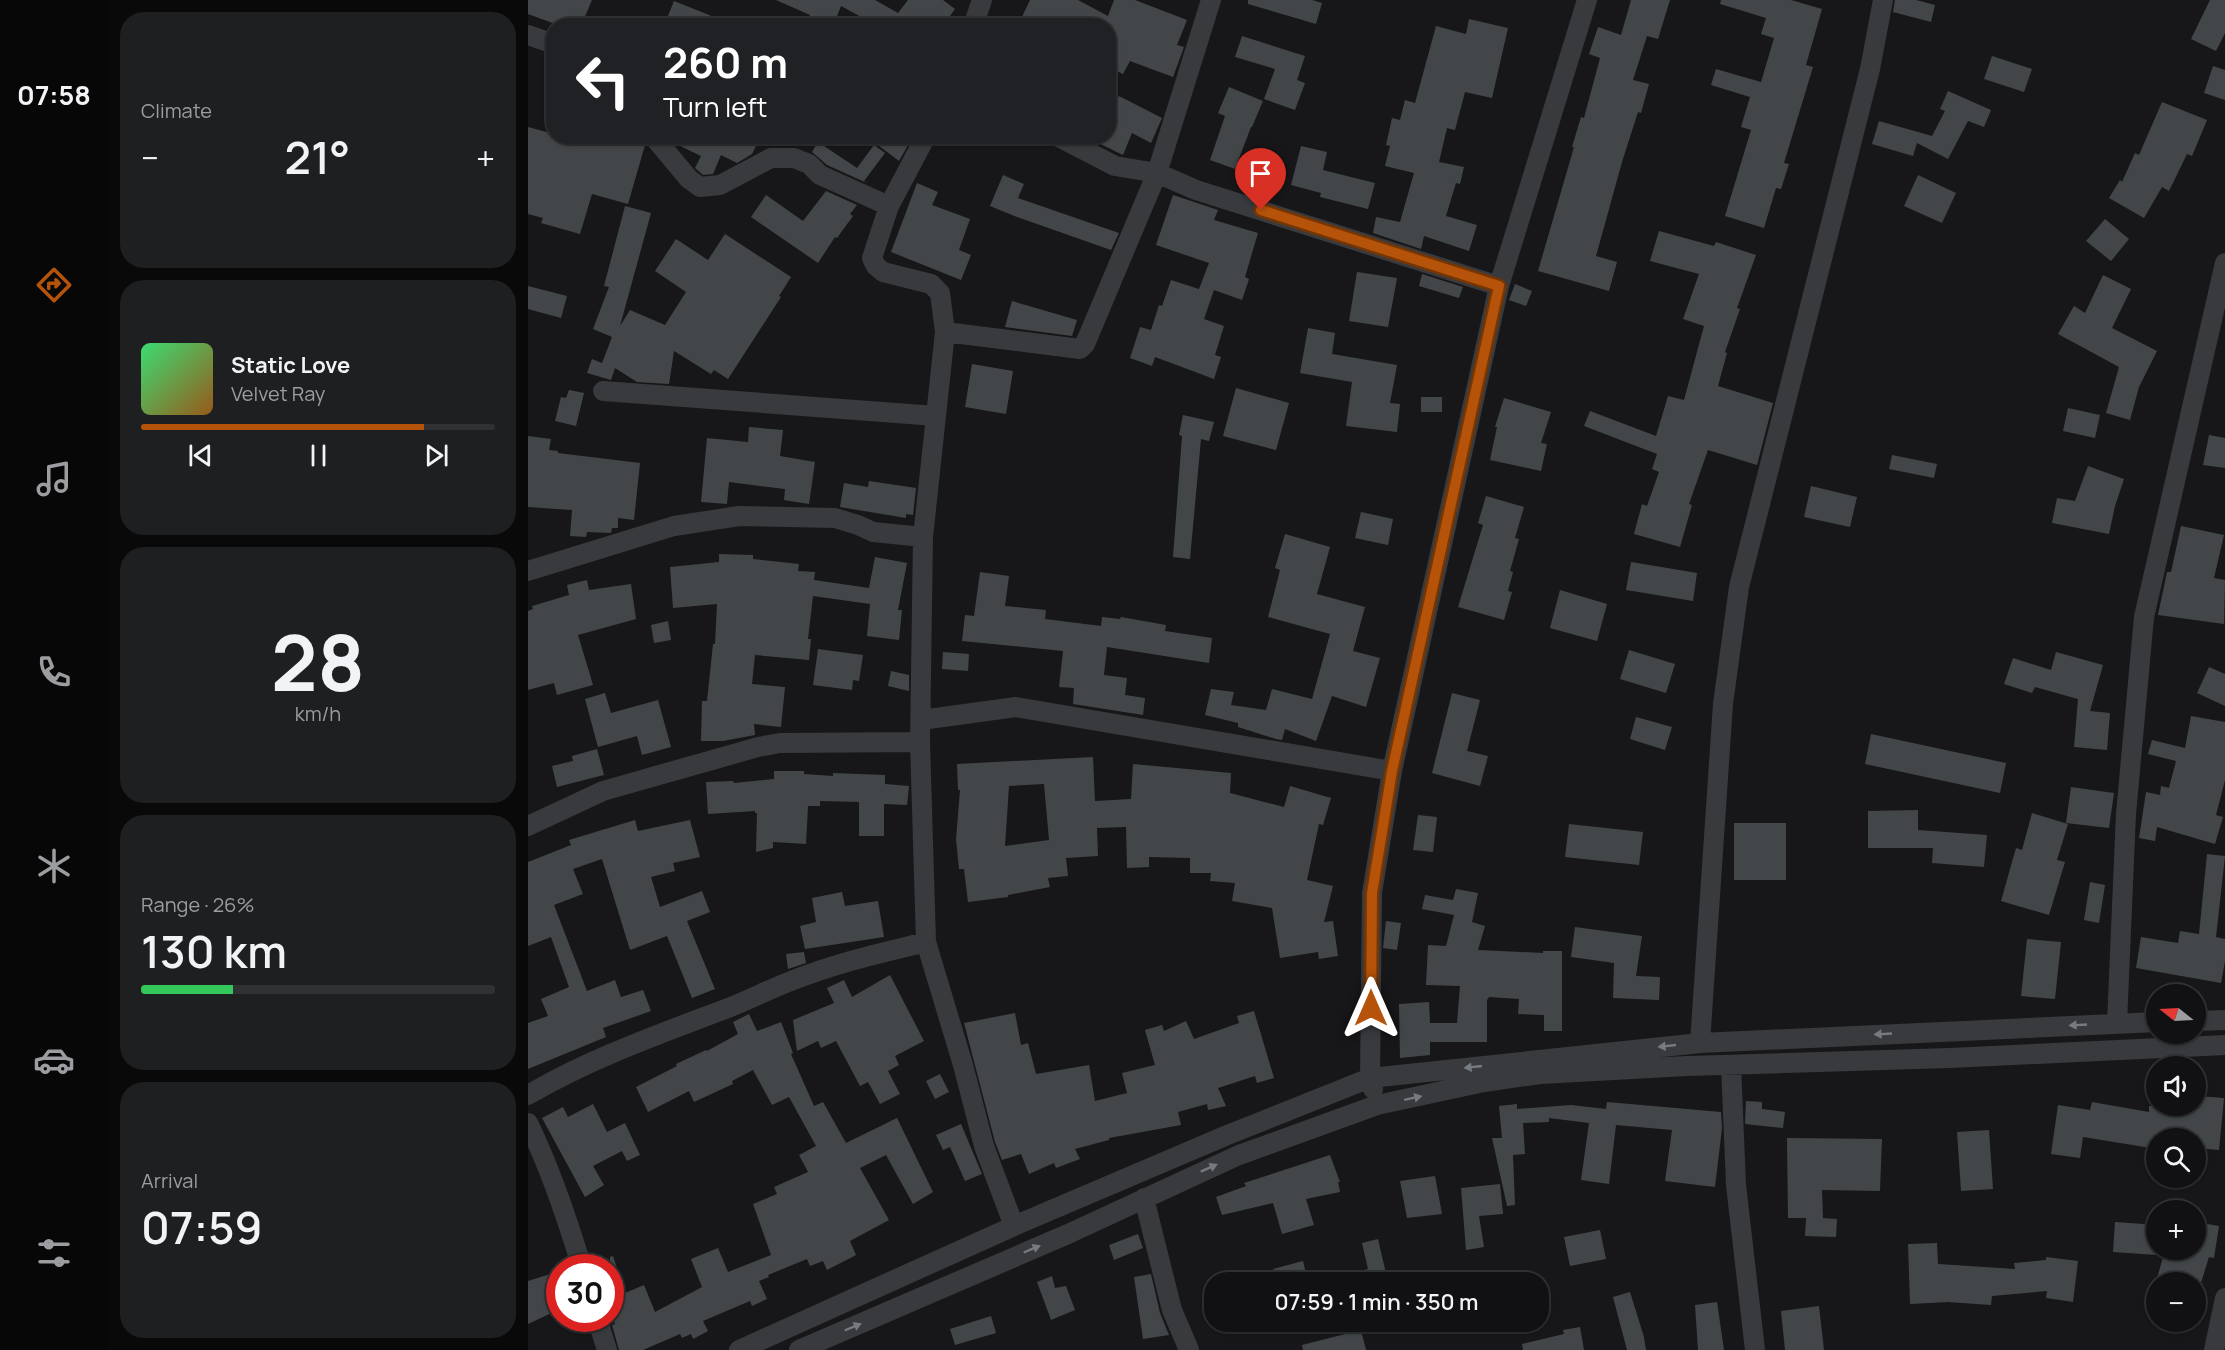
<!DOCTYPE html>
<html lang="en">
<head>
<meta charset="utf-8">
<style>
  body { margin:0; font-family:Manrope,sans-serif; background:#1e1f21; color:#f1f3f6; height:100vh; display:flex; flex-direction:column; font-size:22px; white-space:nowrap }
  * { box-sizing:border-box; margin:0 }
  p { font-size:20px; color:#9c9da0 }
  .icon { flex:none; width:33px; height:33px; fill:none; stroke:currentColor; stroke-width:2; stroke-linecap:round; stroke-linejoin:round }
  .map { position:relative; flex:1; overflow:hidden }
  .drawer { display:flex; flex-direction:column; gap:12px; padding:12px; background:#09090a; width:420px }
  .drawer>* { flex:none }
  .hud { position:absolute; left:18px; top:18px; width:570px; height:126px; border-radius:24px; box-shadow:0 2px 4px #0004,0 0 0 2px #303133; background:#202124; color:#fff; overflow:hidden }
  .needle { width:39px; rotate:288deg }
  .tools { position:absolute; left:1618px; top:984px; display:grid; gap:12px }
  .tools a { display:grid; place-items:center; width:60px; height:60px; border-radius:50%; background:#111113; box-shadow:0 2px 4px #0004,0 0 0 2px #303133; font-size:30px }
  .speed { position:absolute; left:18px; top:1254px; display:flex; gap:12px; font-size:30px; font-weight:700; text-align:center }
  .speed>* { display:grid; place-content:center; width:78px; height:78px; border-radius:50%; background:#111113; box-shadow:0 2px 4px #0004,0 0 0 2px #303133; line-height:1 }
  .speed .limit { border:9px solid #d22; background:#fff; color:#111 }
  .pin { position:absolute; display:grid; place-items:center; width:51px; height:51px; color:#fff; margin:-62px -26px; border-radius:50% 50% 50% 0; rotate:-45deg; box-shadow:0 0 6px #0007 }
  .pin .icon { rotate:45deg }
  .me { position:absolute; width:66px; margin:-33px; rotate:0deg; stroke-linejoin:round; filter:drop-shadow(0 0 4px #0008) }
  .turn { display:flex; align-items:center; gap:21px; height:126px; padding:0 18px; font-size:27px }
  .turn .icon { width:78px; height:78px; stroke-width:2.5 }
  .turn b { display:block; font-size:42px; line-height:51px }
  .big { font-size:45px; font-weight:600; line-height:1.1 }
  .drawer .widget { flex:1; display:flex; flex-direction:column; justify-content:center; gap:9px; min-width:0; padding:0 21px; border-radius:24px; background:#1e1f21 }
  .drawer .dial { align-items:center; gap:0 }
  .dial b { font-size:78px; line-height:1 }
  .song { display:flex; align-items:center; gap:18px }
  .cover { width:72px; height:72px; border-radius:9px; background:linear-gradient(135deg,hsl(140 70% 55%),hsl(30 70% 35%)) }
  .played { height:6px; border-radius:3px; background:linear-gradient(90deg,#b45309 80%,#303133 80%) }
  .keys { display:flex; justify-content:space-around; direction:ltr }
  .heat { display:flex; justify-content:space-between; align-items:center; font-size:33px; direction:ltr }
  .charge { height:9px; border-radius:4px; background:linear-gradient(90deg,#34c759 26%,#303133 0) }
  .trip { position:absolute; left:676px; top:1272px; width:345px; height:60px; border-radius:24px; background:#111113; box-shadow:0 2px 4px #0004,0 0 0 2px #303133; font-weight:600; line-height:60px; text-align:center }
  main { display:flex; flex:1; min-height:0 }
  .tabs { display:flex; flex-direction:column; width:108px; justify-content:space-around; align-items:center; background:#070708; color:#9c9da0 }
  .tabs .icon { width:42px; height:42px }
  .tabs .active { color:#b45309 }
  .tabs b { font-size:27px; color:#f1f3f6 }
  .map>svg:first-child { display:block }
  .building { fill:#434649; fill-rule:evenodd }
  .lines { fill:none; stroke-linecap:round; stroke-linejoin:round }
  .minor { stroke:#383a3e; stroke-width:20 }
  .oneway { fill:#767b82 }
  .route-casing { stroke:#753606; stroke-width:15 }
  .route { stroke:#b45309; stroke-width:10 }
</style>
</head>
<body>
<main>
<nav class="tabs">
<b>07:58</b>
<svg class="icon active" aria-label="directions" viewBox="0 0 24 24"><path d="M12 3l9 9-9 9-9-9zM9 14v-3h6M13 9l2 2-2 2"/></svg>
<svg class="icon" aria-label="music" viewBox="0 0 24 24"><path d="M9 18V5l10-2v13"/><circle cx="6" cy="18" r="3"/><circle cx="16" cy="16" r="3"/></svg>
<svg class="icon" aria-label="phone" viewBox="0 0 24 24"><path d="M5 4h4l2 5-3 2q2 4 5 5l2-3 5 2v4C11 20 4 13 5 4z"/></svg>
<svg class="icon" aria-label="climate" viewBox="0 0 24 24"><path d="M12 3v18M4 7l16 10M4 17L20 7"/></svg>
<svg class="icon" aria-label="car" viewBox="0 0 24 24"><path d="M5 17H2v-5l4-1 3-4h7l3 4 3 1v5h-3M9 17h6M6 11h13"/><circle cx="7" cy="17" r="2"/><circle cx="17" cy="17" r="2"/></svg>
<svg class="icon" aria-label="filters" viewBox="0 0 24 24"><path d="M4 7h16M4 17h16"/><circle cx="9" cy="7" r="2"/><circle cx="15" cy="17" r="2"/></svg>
</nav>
<section class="drawer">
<div class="widget"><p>Climate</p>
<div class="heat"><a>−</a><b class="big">21°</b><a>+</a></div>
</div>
<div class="widget">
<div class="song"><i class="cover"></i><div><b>Static Love</b><p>Velvet Ray</p></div></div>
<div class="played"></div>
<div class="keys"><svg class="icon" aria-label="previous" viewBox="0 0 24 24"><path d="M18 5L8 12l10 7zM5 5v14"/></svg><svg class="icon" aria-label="pause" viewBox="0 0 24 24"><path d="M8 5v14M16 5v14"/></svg><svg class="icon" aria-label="next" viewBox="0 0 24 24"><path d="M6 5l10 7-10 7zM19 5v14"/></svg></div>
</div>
<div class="widget dial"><b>28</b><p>km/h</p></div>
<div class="widget"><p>Range · 26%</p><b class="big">130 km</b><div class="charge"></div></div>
<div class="widget"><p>Arrival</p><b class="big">07:59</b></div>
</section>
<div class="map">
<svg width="1697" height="1350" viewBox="0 0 1697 1350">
  <rect width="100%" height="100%" fill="#171719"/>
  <path class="building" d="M0 0H64L53 26H33L0 14Z
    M248 0H347L370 13 380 0H415L427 9 422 16 433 26H361L350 16 346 24 313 6 305 26H277L282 15Z
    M502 0H550L580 16 586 0H607L659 20 649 45 656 47 645 77 602 61 595 74 580 67V26H505L493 19Z
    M720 0H784L794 3 788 24 720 4Z
    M1103 0H1142L1130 39 1119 36 1105 80 1121 84 1113 113 1110 112 1094 162 1068 256 1089 262 1081 291 1010 271 1046 147H1044L1053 117 1056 118 1072 58 1061 54 1070 27 1093 35Z
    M1193 0H1263L1294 9 1278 65 1285 67 1256 163 1261 164 1253 189 1248 188 1236 228 1197 216 1223 130 1213 127 1222 97 1183 85 1188 69 1233 82 1246 38 1233 34 1238 18 1192 4Z
    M1367 0H1388L1407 5 1403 22 1365 12Z
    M1682 0H1697V33L1688 51 1663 39Z
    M146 1 206 25V26H136Z
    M941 19 980 28 964 98 937 92 927 130 919 128 911 162 936 167 932 184 928 183 918 216 949 225 941 251 896 236 893 249 845 233 848 217 872 222 886 173 857 166 862 146 858 145 864 118 872 120 877 100 887 103 908 26 938 34Z
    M714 36 777 56 769 80 777 83 767 110 736 99 747 69 707 57Z
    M1464 56 1504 69 1496 92 1456 79Z
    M1685 66 1697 70V100L1676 93Z
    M701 87 735 101 724 127H723L707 169 682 160 697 116 690 113Z
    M1420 91 1463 110 1456 127 1440 121 1420 159 1389 143 1385 156 1344 144 1351 121 1404 136 1417 111 1412 109Z
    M591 96 634 118 623 143 604 133 595 155 556 136H580V117Z
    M1634 102 1679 120 1664 156 1659 154 1641 191 1634 187 1616 218 1581 198 1592 180 1594 182 1607 153 1611 155Z
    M0 127 26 134V136H68L89 143 91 136H113L117 145 100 204 64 194 52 234 13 223 15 218 0 214Z
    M141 136H233L224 154 209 163 193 155 185 174 175 175 167 168 173 156 146 143Z
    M338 136H367L380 145 371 161Z
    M290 142 329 168 346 145 357 153 336 181 339 183 299 165 284 152Z
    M773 146 799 152 795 170 847 183 840 209 792 197 793 193 763 185Z
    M475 175 496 184 490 198 591 233 583 250 489 217 462 206Z
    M1390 175 1428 193 1414 223 1376 206Z
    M389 183 410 192 404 205 442 219 431 250 443 255 433 280 363 252Z
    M298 191 329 205 322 214 325 216 309 238 307 237 290 263 223 217 238 195 275 221Z
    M645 195 690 210 686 220 730 233 717 277 721 279 714 300 686 290 676 319 696 326 687 355 693 357 686 379 627 357 624 366 602 358 612 327 623 330 631 305 634 306 643 280 671 289 681 263 628 245Z
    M97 206 123 213 92 326 102 310 137 325 158 292 127 271 148 239 180 260 197 234 263 277 251 296 253 297 200 379 186 370 183 374 146 351 141 384 109 382 87 368 83 380 59 373 64 359 74 363 84 337 65 329 81 287 76 286Z
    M1577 219 1601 239 1583 261 1558 241Z
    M1131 231 1186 246 1188 242 1228 255 1209 308 1212 309 1197 352 1199 353 1190 386 1245 403 1229 465 1180 450 1161 504 1164 505 1152 547 1106 534 1114 504 1119 506 1131 472 1124 469 1129 454 1056 426 1062 411 1128 436 1140 396 1156 400 1176 326 1155 319 1171 274 1122 261Z
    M829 272 869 278 860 327 821 321Z
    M894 274 935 287 931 298 891 286Z
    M1575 275 1603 289 1584 328 1629 351 1611 387 1602 420 1578 413 1591 367 1530 334 1546 306 1557 313Z
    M987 284 1004 291 998 306 981 300Z
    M0 286 39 296 33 318 0 309Z
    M484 301 549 320 544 336 477 327Z
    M780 328 807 333 804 354 869 365 862 403 872 404 869 432 818 426 824 382 772 373Z
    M444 364 485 371 478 414 437 407Z
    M708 388 761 403 748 450 695 436Z
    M41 390 56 393 48 426 27 421 33 397 38 398Z
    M893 397H914V412H893Z
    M976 398 1023 412 1013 443 1019 444 1013 471 962 460 969 427H967Z
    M1540 408 1572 415 1567 438 1535 431Z
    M655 415 686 422 681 441 673 439 662 559 645 557 654 436 651 435Z
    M221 427 255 430 252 456 287 462 281 504 256 500 257 489 201 482 199 504 173 502 179 438 220 442Z
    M1681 435 1697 438V468L1675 465Z
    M0 436 23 439 21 450 30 451V453L112 463 106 520 90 518V528H84L83 533 59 532 58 537 42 536 44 510 0 507Z
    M1364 455 1409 464 1406 478 1361 469Z
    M1560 466 1596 479 1587 506 1581 534 1524 523 1529 498 1547 501Z
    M341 481 388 488 385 515 378 514V518L312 507 316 483 340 487Z
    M1283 486 1329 497 1322 527 1276 517Z
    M958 496 996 507 987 538 991 539 982 571 985 572 980 591 984 592 976 620 930 607 955 525 950 523Z
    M833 512 865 519 860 545 827 538Z
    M1653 526 1696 535 1686 578 1697 580 1696 624 1630 615 1639 572H1643Z
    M757 534 802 547 789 594 837 607 825 651 852 658 838 707 804 696 788 741 757 729 754 740 748 739 710 727V723L677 715 683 689 706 692 703 705 738 710 744 689 784 699 802 634 740 617 752 570 747 568Z
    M191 554 225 555V559L271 564 270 571 287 572 286 580 341 588 347 557 379 563 370 610H374L371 640 339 636 342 604 285 596 280 639H283L281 660 227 655 224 684 257 687 253 727 226 724 227 735 195 741H173L174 701H179L185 644H187L189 604 145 608 142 567 191 562Z
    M1103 562 1169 573 1165 601 1098 590Z
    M452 572 481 576 477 606 518 610 517 619 573 626 574 617 592 619 593 617 638 625 637 631 684 638 681 663 579 647 576 675 599 678 597 695 617 698 615 715 545 704 546 688 531 687 535 651 434 641 437 615 446 616Z
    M59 580 61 590 103 584 108 619 50 635 65 685 29 695 26 683 0 690V611L5 609 4 606 41 595 39 585Z
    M1032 590 1079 604 1069 641 1022 628Z
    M140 621 143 640 126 643 123 625Z
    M290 649 335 655 331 681 325 680 324 690 285 685Z
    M1101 650 1147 664 1138 693 1092 679Z
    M415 652 441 654 440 671 414 669Z
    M1528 652 1575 665 1562 711 1582 713 1579 750 1546 747 1550 699 1507 687 1504 693 1476 684 1485 658 1523 670Z
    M1681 667 1697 674V706L1669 693Z
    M363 671 381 675V691L360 686Z
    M77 693 83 713 130 700 143 747 114 755 109 736 70 747 57 699Z
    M924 693 952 700 939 751 960 756 952 786 904 773Z
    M1663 716 1697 722V780L1688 815 1695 817 1687 844 1629 827 1627 841 1611 838 1618 792 1632 795 1633 786 1641 788 1648 761 1620 754 1624 740 1657 748Z
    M1108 717 1144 727 1137 750 1102 739Z
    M1343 734 1478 763 1472 793 1337 764Z
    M69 749 76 775 29 787 24 766 45 761 44 756Z
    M565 757 567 801 603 799 605 764 703 773 702 793 756 807 762 786 803 798 795 825 791 824 779 880 805 886 796 922 805 921 810 956 791 959 790 952 752 958 744 908 704 901 707 883 682 881 683 873H662V858L621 857V867L599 868 598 827 569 828 570 856 538 858 540 876 520 878 522 887 480 895V897L440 902 436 869H431L428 839 432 790H430L429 764ZM516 784 521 840 477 846 481 786Z
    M246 771H276V774L305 776V773L357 775V784L381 786 379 805 356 804V836H331V802L292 801V806H280L278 844 245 842V848L228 852 229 813H227V811L180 814 178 782 205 781 206 783 246 779Z
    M1543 787 1586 793 1581 828 1538 823Z
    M1390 810V830L1459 835 1456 867 1404 863 1405 848H1340V811Z
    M1504 813 1540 824 1529 860 1537 862 1521 915 1473 901 1488 848 1494 850Z
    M890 815 909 817 905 852 885 850Z
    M107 820 110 831 162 820 172 857 145 863 147 871 123 877 132 907 174 891 182 912 159 921 187 989 164 998 139 936 102 950 74 859 45 869 55 894 26 905 59 991 87 980 93 997 115 990 123 1011 75 1028 78 1037 0 1069V1023L20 1016 13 999 41 987 23 937 0 946V862L43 845 41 840Z
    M1206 823H1258V880H1206Z
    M1041 824 1115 832 1111 865 1037 857Z
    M1679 854 1697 856 1688 937 1697 939V961L1693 983 1608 968 1613 937 1650 943 1652 931 1671 934Z
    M1562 882 1577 885 1571 923 1556 920Z
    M928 889 950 893 944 922 957 926 950 950 1015 953V951H1034V1031H1016V1015L990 1014 991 999 961 997 959 1000V1042H902V1055L872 1058 871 1004 901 1002 902 1023H929L932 986 898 985 900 945 918 946 926 915 894 909 897 895 925 900Z
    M314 892 317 906 350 901 356 937 277 949 272 926 288 922 284 898Z
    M858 921 873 923 869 950 855 948Z
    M1047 927 1114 936 1108 976 1132 977 1131 1000 1085 998 1086 963 1043 957Z
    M1499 939 1533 942 1527 999 1493 996Z
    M276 952 278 963 260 969 258 954Z
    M362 975 396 1041 367 1056 371 1065 360 1071 372 1094 352 1104 340 1082 332 1086 308 1041 293 1048 290 1041 269 1051 265 1020 306 1003 299 988 316 980 324 997Z
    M726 1011 746 1078 729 1083 727 1076 690 1088 698 1106 680 1110 679 1104 650 1112 653 1125 581 1138V1140L547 1149 552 1159 528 1168 526 1163 501 1174 493 1154 474 1160 467 1142 436 1023 487 1013 493 1045 500 1043 508 1074 561 1065 567 1101 599 1093 594 1073 627 1065 617 1030 634 1025 636 1031 658 1021 666 1039 711 1023 709 1016Z
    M221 1014 229 1031 253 1022 265 1053 263 1054 286 1106 295 1102 318 1143 369 1118 405 1192 385 1204 358 1155 332 1168 361 1220 322 1241 328 1255 299 1270 295 1261 282 1266 279 1259 240 1275 241 1277 231 1281 239 1299 224 1306 222 1301 175 1321 180 1331 165 1339 163 1334 154 1338 152 1334 115 1350H91L84 1325 87 1324 82 1311V1257L85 1256 97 1293 116 1285 127 1312 174 1287 163 1259 190 1248 200 1272 243 1255 225 1204 249 1194 246 1187 280 1172 271 1155 288 1146 261 1097 244 1105 225 1070 204 1081 205 1084 166 1102 161 1091 120 1112 108 1087 149 1066 148 1064 178 1050 179 1051 210 1034 205 1022Z
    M412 1074 421 1092 407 1099 398 1081Z
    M1668 1096 1696 1098 1691 1150 1668 1148V1138H1629V1149L1555 1137 1552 1158 1523 1154 1530 1105 1562 1110 1564 1102 1621 1112V1106H1668Z
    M1218 1101 1234 1102V1109L1257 1112 1255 1128 1217 1124Z
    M1079 1102 1193 1112 1194 1128 1187 1187 1137 1181 1144 1130 1088 1125 1081 1184 1053 1180 1061 1123 1021 1118V1122L995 1123 997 1154 985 1155 987 1205 979 1206 964 1138H974L971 1106 989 1104V1109L1043 1105 1078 1109Z
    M65 1104 79 1132 97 1123 112 1155 99 1161 94 1151 65 1166 76 1185 57 1197 14 1118 35 1107 40 1117Z
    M433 1124 454 1174 437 1181 422 1147 415 1150 408 1135Z
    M1461 1130 1465 1189 1433 1191 1429 1132Z
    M1259 1138 1354 1139 1352 1191 1294 1190 1295 1218 1309 1219 1308 1237 1277 1236 1278 1218H1260Z
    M802 1155 812 1182H810L812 1192 778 1199 786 1225 754 1234 745 1203 694 1215 688 1197 718 1186 716 1183Z
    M907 1176 914 1214 879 1218 872 1181Z
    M972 1184 975 1214 951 1216 956 1247 938 1250 933 1188Z
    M1587 1222 1629 1225V1255L1585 1252Z
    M1668 1222 1691 1226 1686 1258 1681 1257 1672 1286 1668 1285V1282H1628L1637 1250H1668Z
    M1072 1230 1078 1259 1042 1266 1036 1237Z
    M610 1234 615 1248 586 1260 581 1245Z
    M850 1239 860 1282H810L809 1277 840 1269 834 1243Z
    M1409 1243 1410 1264 1487 1269 1486 1263 1518 1260V1257L1550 1261 1545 1302 1518 1298 1519 1291 1464 1296 1463 1305 1420 1302 1382 1304 1380 1244Z
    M775 1261 780 1282H749L745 1269Z
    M32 1271V1309L0 1324V1281Z
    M623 1274 632 1313 641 1335 615 1339 606 1277Z
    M524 1276 527 1288 538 1286 547 1310 523 1320 509 1282Z
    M1102 1292 1116 1337 1118 1350H1099L1085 1297Z
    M1189 1302 1196 1350H1170L1167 1305Z
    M1291 1306 1296 1350H1257L1253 1311Z
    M463 1316 468 1333 427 1345 422 1329Z
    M1052 1327 1056 1350H995L994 1344 1036 1334 1035 1330Z
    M833 1330 838 1350H775L774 1345Z"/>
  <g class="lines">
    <path class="minor" d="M445 26 454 0
      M0 35 26 44
      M125 136 161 179 172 187 192 185 243 158H266L281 164 292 175 361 206
      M398 136 361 206 344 258 348 266 355 272 403 284 412 293 417 332 395 537 392 742 398 942 435 1065 456 1146 486 1226
      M529 136 587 166 629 173 683 0
      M417 332 552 349 557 344 629 173 668 190 971 286
      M75 391 408 416
      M0 571 146 526 211 516 307 518 330 525 345 532 395 537
      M393 720 488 707 864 771
      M0 826 75 791 230 747 252 743 392 742
      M1668 1021 1697 1020
      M1589 1023 1598 814 1616 617 1697 263
      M1172 1043 1195 704 1211 587 1342 69 1355 0
      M1203 1065 1208 1185 1227 1350
      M845 1089 842 1078 844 893 864 771 971 286 1059 0
      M0 1095C63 1058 132 1034 200 1008 221 1000 242 989 263 981 307 963 353 953 398 942
      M0 1123C23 1170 39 1218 54 1268
      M616 1198 644 1310 661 1350
      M69 1318 79 1350
      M211 1350 486 1226 697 1136 842 1078 1172 1043 1629 1022
      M271 1350 540 1234 711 1155 849 1105 956 1082 1012 1074 1159 1066 1422 1058 1697 1045
      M1686 1350 1697 1298"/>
  </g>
  <defs><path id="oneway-solid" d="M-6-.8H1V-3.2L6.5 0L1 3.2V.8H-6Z" transform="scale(1.5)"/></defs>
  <g class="oneway">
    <use href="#oneway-solid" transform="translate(1550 1025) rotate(177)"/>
    <use href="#oneway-solid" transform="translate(1355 1034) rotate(177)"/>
    <use href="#oneway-solid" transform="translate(1139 1046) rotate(174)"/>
    <use href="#oneway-solid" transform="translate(945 1067) rotate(174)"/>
    <use href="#oneway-solid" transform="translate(885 1098) rotate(-12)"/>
    <use href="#oneway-solid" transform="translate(681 1168) rotate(-24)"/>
    <use href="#oneway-solid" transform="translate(504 1249) rotate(-23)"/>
    <use href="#oneway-solid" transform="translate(325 1327) rotate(-23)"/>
  </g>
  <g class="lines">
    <g class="route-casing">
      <path id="route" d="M733 210 971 286 864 771 844 893 843 1008"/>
    </g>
    <use href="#route" class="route"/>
  </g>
</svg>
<div class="tools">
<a><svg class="needle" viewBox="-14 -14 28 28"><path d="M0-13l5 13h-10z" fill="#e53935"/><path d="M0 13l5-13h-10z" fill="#9c9da0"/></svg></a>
<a><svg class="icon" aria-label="sound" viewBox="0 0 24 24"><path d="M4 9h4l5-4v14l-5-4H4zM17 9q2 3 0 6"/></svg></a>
<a><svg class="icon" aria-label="search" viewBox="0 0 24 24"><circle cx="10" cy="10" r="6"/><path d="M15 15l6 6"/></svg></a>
<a>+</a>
<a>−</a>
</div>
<div class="speed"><div class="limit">30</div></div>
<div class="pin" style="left:733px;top:210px;background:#d93025"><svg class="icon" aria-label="arrive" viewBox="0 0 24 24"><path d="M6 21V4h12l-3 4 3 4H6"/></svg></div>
<svg class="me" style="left:843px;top:1008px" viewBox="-20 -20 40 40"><path d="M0-17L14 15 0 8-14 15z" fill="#b45309" stroke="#fff" stroke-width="4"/></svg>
<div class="trip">07:59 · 1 min · 350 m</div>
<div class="hud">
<div class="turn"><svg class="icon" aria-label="left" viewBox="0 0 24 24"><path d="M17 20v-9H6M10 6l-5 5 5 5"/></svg><div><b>260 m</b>Turn left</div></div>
</div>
</div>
</main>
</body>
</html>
